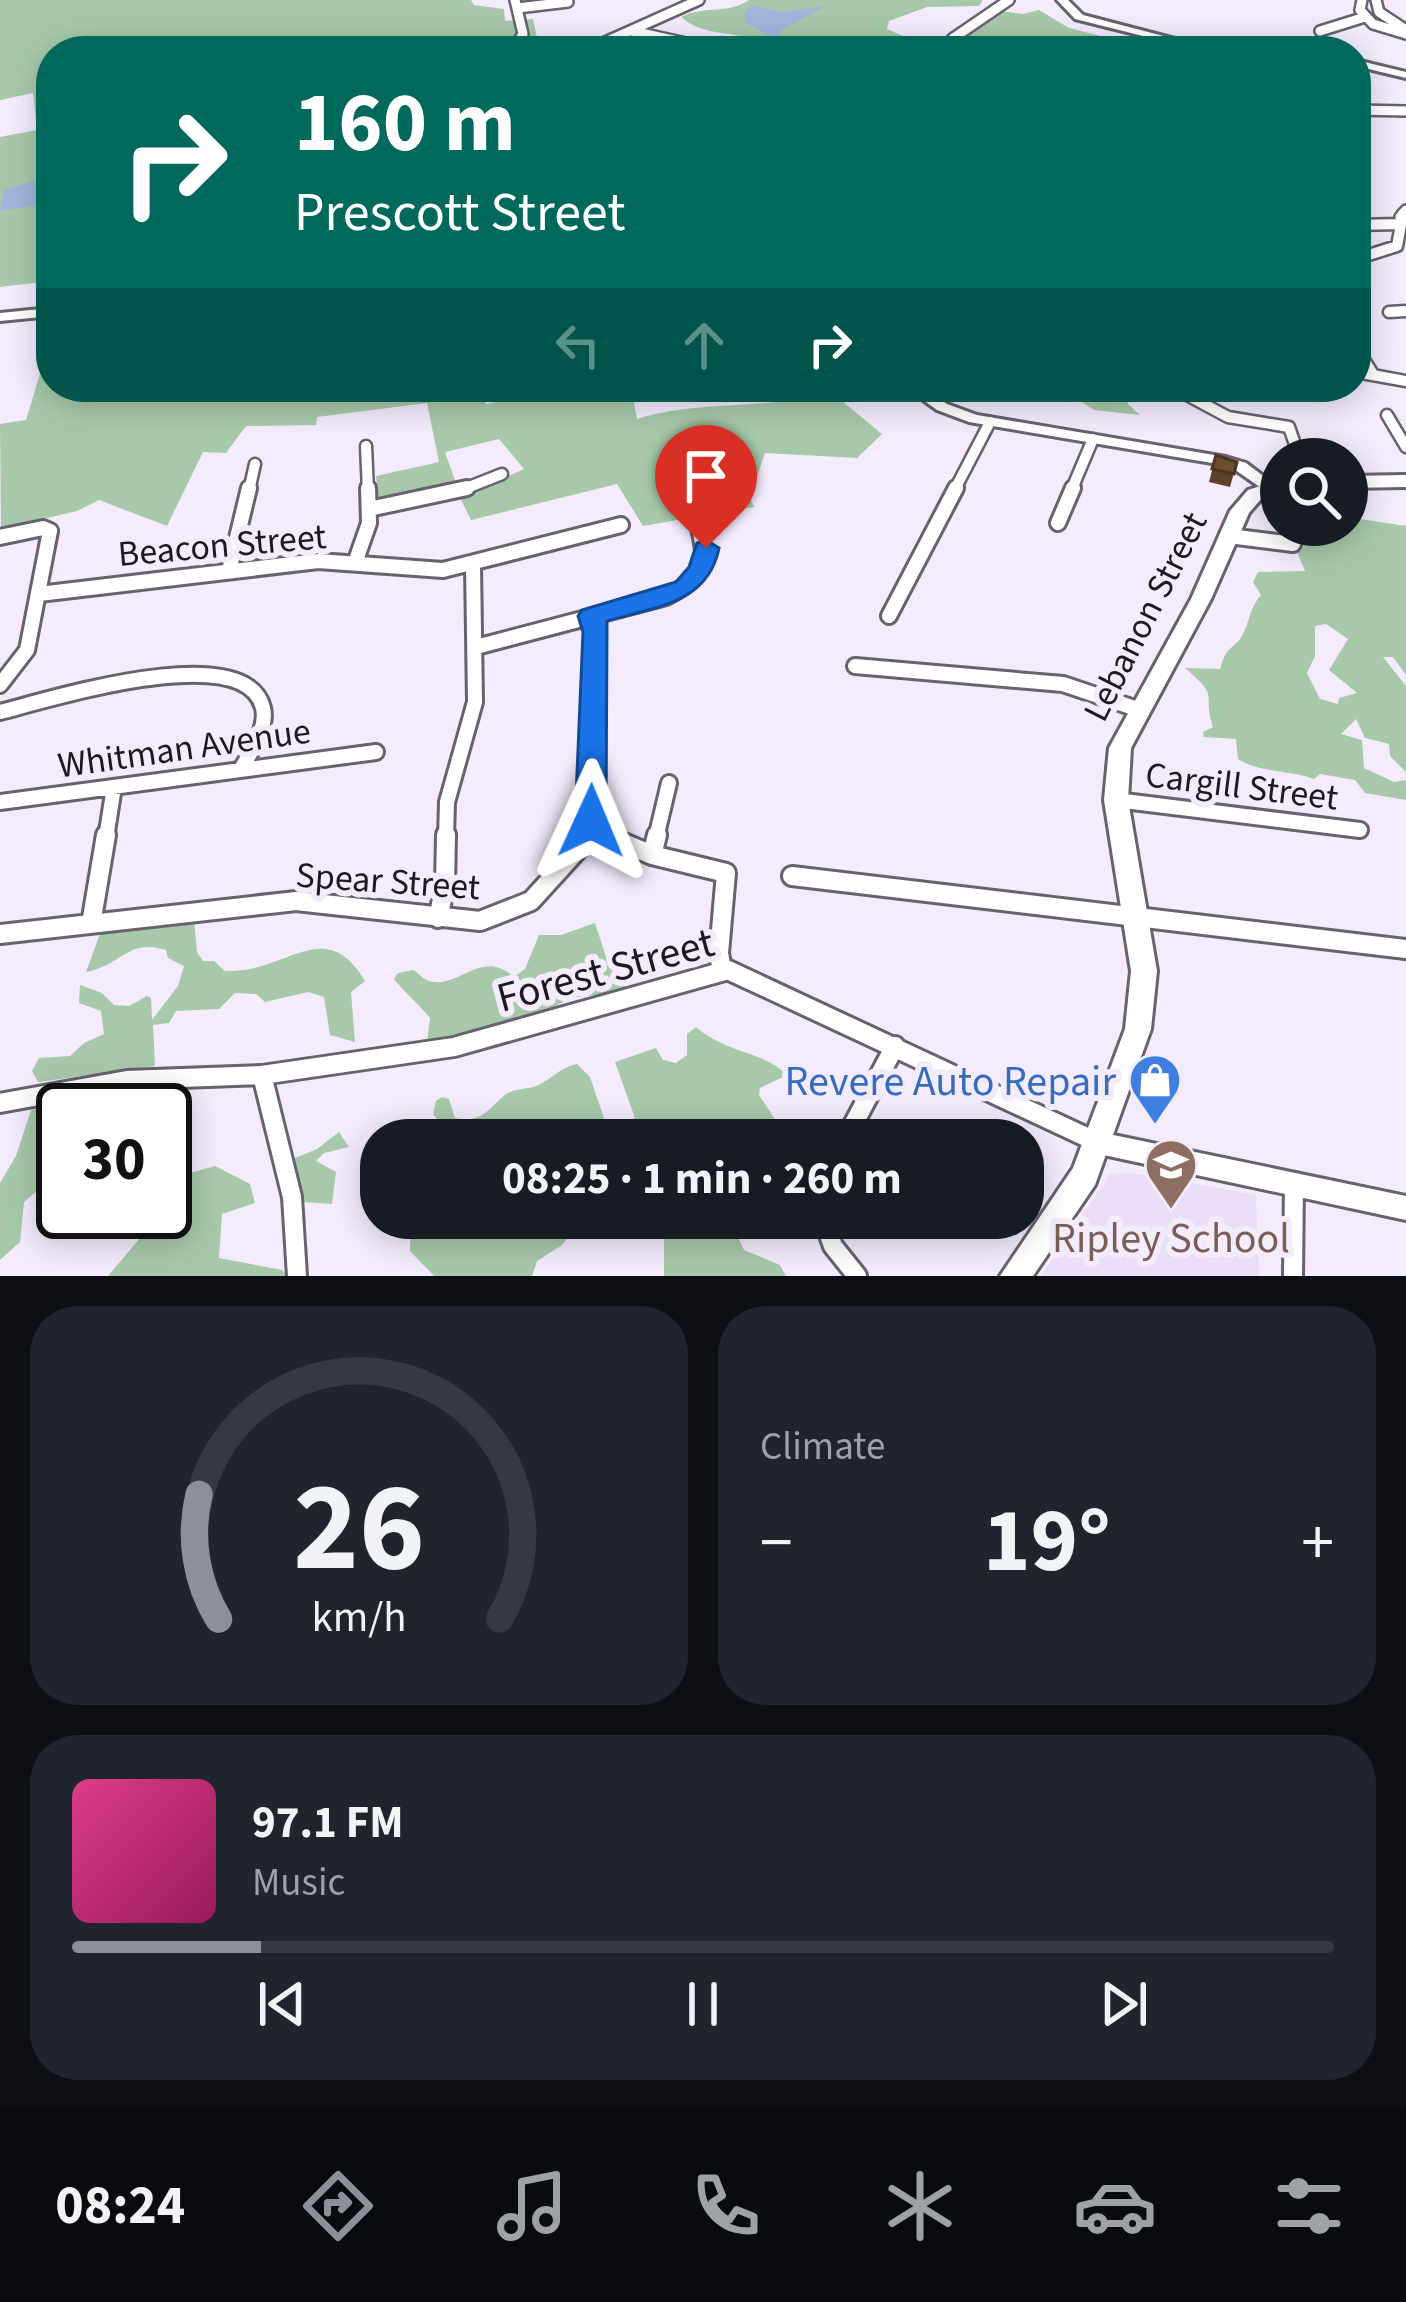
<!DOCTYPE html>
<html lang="en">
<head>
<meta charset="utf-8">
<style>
  body { margin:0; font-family:"Source Sans 3",sans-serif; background:#20242c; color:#f1f3f6; height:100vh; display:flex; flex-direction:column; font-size:45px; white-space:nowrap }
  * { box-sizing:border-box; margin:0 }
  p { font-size:39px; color:#9ea1a6 }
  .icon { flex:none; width:66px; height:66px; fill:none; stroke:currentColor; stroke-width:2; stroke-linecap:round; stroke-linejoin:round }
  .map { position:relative; height:1276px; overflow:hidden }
  .side { display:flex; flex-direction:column; gap:30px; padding:30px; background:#0d0f14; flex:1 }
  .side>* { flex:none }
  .guide { position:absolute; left:36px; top:36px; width:1335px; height:366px; border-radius:48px; box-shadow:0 6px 30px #0003; background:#00695c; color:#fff; overflow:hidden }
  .fabs { position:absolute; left:1260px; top:438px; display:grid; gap:24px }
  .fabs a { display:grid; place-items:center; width:108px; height:108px; border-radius:50%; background:#171b24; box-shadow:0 6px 30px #0003; font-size:60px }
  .speed { position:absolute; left:36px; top:1083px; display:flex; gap:24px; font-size:60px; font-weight:700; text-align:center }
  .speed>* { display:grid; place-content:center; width:156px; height:156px; border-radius:50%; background:#171b24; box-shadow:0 6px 30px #0003; line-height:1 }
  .speed .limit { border:6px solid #111; border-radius:18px; background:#fff; color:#111 }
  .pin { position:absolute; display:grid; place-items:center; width:102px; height:102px; color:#fff; margin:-123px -51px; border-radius:50% 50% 50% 0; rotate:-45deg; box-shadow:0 0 12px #0007 }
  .pin .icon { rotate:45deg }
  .me { position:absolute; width:132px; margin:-66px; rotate:1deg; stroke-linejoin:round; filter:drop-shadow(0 0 9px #0008) }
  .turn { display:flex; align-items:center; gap:42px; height:252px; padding:0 60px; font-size:54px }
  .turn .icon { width:156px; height:156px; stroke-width:2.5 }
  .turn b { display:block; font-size:84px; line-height:102px }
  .lanes { display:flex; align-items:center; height:114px; padding:0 60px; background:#0003; justify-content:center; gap:60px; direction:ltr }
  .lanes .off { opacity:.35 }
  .big { font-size:90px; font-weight:700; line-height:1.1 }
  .side .widget { flex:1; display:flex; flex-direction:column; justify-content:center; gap:18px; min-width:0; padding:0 42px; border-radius:48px; background:#20242c }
  .side .dial { align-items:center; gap:0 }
  .dial svg { height:312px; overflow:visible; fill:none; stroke:#363941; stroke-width:7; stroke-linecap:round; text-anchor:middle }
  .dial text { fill:#f1f3f6; stroke:none }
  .song { display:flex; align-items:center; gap:36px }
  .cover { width:144px; height:144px; border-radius:18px; background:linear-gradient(135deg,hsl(330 70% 55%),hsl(330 70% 35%)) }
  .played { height:12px; border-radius:6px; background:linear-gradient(90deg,#8c9099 15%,#363941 15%) }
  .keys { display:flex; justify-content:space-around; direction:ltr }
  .heat { display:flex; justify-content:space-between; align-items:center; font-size:66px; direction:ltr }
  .side .tiles { flex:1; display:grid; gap:30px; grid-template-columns:1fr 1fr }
  .widget:last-child { grid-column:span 2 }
  .trip { position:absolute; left:360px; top:1119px; width:684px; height:120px; border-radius:48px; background:#171b24; box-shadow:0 6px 30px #0003; font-weight:700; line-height:120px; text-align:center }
  .tabs { display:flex; height:192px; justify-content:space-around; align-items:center; background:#090b0e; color:#9ea1a6 }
  .tabs .icon { width:84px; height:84px }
  .tabs .on { color:#8c9099 }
  .tabs b { font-size:54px; color:#f1f3f6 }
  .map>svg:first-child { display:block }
  .built { fill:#eadff6 }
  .green { fill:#a7c9aa; fill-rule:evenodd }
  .water { fill:#9fb6db }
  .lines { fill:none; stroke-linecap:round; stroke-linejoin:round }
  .minor-far3-casing { stroke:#686170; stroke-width:14 }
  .minor-far2-casing { stroke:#686170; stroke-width:15 }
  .minor-far1-casing { stroke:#686170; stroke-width:20 }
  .minor-casing { stroke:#686170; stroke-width:24 }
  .tertiary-casing { stroke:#686170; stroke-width:6 }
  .secondary-casing { stroke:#686170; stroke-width:6 }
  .minor-far3 { stroke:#fff; stroke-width:9 }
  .minor-far2 { stroke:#fff; stroke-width:10 }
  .minor-far1 { stroke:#fff; stroke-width:14 }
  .minor { stroke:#fff; stroke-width:18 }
  .tertiary { fill:#fff; fill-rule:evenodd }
  .secondary { fill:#fff; fill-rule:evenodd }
  .wall { fill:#5c4229 }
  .building { fill:#6b4d30; stroke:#4b3622; stroke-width:3 }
  .route { fill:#1a73e8; stroke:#114b97; stroke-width:3 }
  .labels { text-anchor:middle; stroke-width:12; stroke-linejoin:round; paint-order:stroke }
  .street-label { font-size:36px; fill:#1c1a1f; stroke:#f4ecfd }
  .near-street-label { font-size:42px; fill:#1c1a1f; stroke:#f4ecfd }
  .near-shop-label { font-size:42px; fill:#366cbe; stroke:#f4ecfd; text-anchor:end }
  .near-education-label { font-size:42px; fill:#785e54; stroke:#f4ecfd }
</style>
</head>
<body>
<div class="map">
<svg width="1406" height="1276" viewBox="0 0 1406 1276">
  <rect width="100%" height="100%" fill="#f4ecfd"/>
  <path class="built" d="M1134 1173 1256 1195 1259 1276H1041L1110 1174Z"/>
  <path class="green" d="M0 0H471L474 5 504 9 505 21 533 19 540 51H51V281L0 287V137L37 130 33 93 0 100Z
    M749 0H983L979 6 927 7 889 21 887 29 937 51H776C749 27 707 41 681 17 704 5 727 15 749 0Z
    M1039 10 1069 28 1159 51H940L1000 11 1023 14Z
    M51 337V387H480L486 404 539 394 541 387H631L637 419C699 399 768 411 831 392L882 434 857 458 765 453 750 497 754 507 643 526 617 484 471 520 460 498 524 469 499 439 445 452 457 486 378 503 376 476 439 462 427 403 317 417 316 425 246 426 226 453 203 452 167 526 99 500 77 511 1 529 0 424 26 420Z
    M1060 387H1124L1128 404 1140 415 1094 410Z
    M1347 517 1406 526V675L1393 657H1383L1406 686V772L1390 756 1389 744 1365 738 1356 719 1341 734 1362 740 1364 768 1394 782 1406 780V800L1365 793 1355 780 1320 774 1314 779C1290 770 1260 773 1238 759L1236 739 1204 737 1203 732 1213 727C1202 690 1221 699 1185 668L1220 669C1227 643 1235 650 1243 634 1250 620 1250 607 1261 595L1253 582 1258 572 1305 571 1286 525H1347ZM1326 624 1348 639 1329 670 1357 693 1339 698 1338 704 1320 699 1307 673 1315 656V626Z
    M194 920 197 952 203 961H214L225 971C286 974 325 913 365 981L351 992 355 1042 330 1035 324 997 308 992 265 1002 256 994 235 993 219 1009 176 1011 169 1023 153 1025 155 1066 38 1082 32 1071 39 1058 70 1056 84 1043 104 1034 101 1011 79 1003 80 985 102 993 114 1005 129 1006 147 996 151 998 152 1020 178 986 184 966 168 958 166 950C127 938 123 965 86 972L101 931Z
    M595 923 609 966 625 985 624 991 570 998 541 1014 481 1033 427 1042 430 1018C418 1003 404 992 394 979L398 973 413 970C419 973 423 979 429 981 458 990 482 947 514 977L525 969 539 935H561Z
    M696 1027C727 1054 764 1051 787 1075L760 1088 759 1095 778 1124 776 1140H446V1130L433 1114 436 1101 442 1097 449 1099 455 1118C482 1124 489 1108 505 1095 512 1089 526 1089 534 1087 550 1081 560 1067 577 1064L590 1077 607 1127 635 1118 615 1062 656 1048 663 1060 676 1063 687 1055V1034Z
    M81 1100 80 1110H63V1168L24 1202 20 1242 0 1260V1183L16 1156 31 1110Z
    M339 1132 349 1147 324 1153 316 1161 336 1172 332 1204 303 1202 293 1159 317 1149Z
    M165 1157 186 1174 215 1166 250 1184 255 1203 222 1214 219 1258 282 1270 288 1276H108L140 1238 150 1212H165Z
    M411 1218H569L578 1225 562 1245 537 1261 532 1276H434L410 1251Z
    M664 1218H729L744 1250 780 1265 786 1276H664Z"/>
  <path class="water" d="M751 5 782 12 825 6 782 30 777 40 746 23 744 13Z
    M51 176V221L40 216 39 206 0 210 3 190Z"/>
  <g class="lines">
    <g class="minor-far3-casing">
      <path id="minor-far3" d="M1362 0 1360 10 1373 24 1406 34
        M1376 0 1379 12 1406 30
        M518 8 568 2
        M632 31 722 51
        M1320 31 1365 17
        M952 39 1009 0
        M512 51 523 34 515 0
        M585 51 699 0
        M1356 110 1406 111
        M1400 217 1406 210"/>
    </g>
    <g class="minor-far2-casing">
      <path id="minor-far2" d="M1356 225 1399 224
        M1356 259 1397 246 1403 214
        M1389 312 1406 311
        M1356 347 1373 374
        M1356 372 1406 381
        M1172 387 1228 417 1289 427 1300 459
        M1387 415 1406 447
        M366 446 368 491
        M249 491 255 464
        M459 491 502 474
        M954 491 990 422
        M1071 491 1093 439"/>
    </g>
    <g class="minor-far1-casing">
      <path id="minor-far1" d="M369 509 467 488
        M1058 523 1073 488
        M1229 536 1293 544
        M0 537 43 528 50 531 27 650 0 685
        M355 563 369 523 368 488
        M229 571 249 488
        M39 594 318 561 443 570 621 525
        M592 616 597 632 591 816 595 830
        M889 616 956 488
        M476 647 666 597C707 576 708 563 697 520
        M855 666 1063 684 1140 710
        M0 712C48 700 246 637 263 708 268 728 250 753 241 769
        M1116 800 1360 830
        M0 802 376 752
        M595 830 612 838
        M106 838 114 787
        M446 838 447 802 475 702 473 564
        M588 838 595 830
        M656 838 669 783"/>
    </g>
    <g class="minor-casing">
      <path id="minor" d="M605 835 652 855 726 873 719 953 722 971
        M652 855 657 835
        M792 876 1406 949
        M438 918 445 886 446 835
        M91 924 106 835
        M0 934 296 901 480 921 531 901 591 835
        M262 1075 292 1197 297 1276
        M0 1103 127 1080 262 1075 454 1047 728 970 1099 1143
        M845 1140 895 1046
        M823 1218 833 1246 857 1276
        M1293 1276 1294 1183"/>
    </g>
    <g class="tertiary-casing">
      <path id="tertiary" d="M1057 0H1068L1083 15 1221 51H1203L1075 19Z
        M1356 60 1406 72V78L1356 66Z
        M51 308V316L0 321V313Z
        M905 387H922L947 404 977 415 1226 457 1246 463 1278 487 1270 492 1264 490 1234 469 1218 464 969 422 937 410Z
        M1099 1132 1406 1196V1220L1099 1154 1090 1151 1087 1143 1090 1135Z"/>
    </g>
    <g class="secondary-casing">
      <path id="secondary" d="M1406 475V487L1347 488V476Z
        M1281 479V491L1262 498 1249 513 1211 599 1131 748 1128 800 1157 971 1151 1029 1095 1185 1033 1276H1000L1073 1168 1125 1029 1131 971 1104 800 1109 748 1191 599 1230 511 1248 490Z"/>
    </g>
    <use href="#minor-far3" class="minor-far3"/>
    <use href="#minor-far2" class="minor-far2"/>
    <use href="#minor-far1" class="minor-far1"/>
    <use href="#minor" class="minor"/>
    <use href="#tertiary" class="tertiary"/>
    <use href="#secondary" class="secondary"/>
  </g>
  <path class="wall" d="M1216 455 1237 462 1230 487 1209 482Z"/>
  <path class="building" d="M1216 455 1237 462 1234 474 1212 469Z"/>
  <path class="route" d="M706 540 719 548C708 604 654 607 607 621L606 821 602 829H580L575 821 583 632 578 616 582 610 676 582 689 567 697 543Z"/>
  <defs>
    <g id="shop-pin" transform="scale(2.7)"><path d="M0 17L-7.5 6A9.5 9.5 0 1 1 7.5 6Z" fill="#3f7fe0" stroke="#f4ecfd"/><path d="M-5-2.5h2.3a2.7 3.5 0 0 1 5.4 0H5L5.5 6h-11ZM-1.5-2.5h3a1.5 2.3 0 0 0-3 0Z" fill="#fff"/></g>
    <g id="school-pin" transform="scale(2.7)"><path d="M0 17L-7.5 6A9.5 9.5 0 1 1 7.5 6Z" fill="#8d6e63" stroke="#f4ecfd"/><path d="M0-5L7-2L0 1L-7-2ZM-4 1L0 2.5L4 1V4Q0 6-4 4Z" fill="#fff"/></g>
  </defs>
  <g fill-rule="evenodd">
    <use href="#shop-pin" x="1155" y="1080"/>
    <use href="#school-pin" x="1171" y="1165"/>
  </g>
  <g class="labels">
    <g class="street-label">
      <text transform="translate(222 544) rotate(-5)" y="13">Beacon Street</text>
      <text transform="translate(1144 616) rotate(-63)" y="13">Lebanon Street</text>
      <text transform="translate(184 747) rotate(-8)" y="13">Whitman Avenue</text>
      <text transform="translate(1242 785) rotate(7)" y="13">Cargill Street</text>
      <text transform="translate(388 880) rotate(4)" y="13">Spear Street</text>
    </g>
    <g class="near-street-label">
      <text transform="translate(605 969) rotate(-15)" y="15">Forest Street</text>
    </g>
    <g class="near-shop-label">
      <text x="1116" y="1095">Revere Auto Repair</text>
    </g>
    <g class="near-education-label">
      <text x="1171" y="1252">Ripley School</text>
    </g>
  </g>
</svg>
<div class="fabs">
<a><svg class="icon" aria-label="search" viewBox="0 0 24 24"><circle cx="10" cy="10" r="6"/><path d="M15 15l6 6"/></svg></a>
</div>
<div class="speed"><div class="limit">30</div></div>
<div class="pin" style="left:706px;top:548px;background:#d93025"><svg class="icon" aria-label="arrive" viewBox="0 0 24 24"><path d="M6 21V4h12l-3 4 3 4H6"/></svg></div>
<svg class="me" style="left:591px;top:821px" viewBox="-20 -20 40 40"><path d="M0-17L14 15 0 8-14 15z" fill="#1a73e8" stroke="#fff" stroke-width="4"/></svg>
<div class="trip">08:25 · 1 min · 260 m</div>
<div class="guide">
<div class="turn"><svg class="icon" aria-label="right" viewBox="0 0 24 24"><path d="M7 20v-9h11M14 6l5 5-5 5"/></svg><div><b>160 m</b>Prescott Street</div></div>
<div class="lanes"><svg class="icon off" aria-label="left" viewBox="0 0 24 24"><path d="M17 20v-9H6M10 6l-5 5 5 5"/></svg><svg class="icon off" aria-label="ahead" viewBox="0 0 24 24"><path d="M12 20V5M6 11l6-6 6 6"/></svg><svg class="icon" aria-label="right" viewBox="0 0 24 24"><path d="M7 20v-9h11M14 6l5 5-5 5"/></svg></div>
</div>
</div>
<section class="side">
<div class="tiles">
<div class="widget dial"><svg viewBox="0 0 100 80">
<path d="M14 69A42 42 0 1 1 86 69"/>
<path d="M14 69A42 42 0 0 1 9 37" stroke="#8c9099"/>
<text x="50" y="56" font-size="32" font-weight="700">26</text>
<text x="50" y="72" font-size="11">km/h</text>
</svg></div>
<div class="widget"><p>Climate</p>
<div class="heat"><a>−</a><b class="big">19°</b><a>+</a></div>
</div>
<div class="widget">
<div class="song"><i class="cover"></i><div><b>97.1 FM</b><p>Music</p></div></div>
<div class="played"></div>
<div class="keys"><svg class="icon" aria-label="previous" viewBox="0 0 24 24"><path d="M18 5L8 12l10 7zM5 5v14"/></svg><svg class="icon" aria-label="pause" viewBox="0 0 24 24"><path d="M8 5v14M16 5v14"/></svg><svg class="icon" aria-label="next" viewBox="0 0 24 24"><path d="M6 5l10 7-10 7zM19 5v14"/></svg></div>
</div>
</div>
</section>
<nav class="tabs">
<b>08:24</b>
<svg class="icon on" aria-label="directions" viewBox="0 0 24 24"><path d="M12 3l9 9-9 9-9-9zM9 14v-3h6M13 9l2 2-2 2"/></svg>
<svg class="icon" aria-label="music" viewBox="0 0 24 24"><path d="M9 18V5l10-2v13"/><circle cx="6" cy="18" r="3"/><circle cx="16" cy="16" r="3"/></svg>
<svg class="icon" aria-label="phone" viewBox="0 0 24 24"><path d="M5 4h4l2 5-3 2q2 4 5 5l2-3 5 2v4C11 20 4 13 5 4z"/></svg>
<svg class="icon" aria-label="climate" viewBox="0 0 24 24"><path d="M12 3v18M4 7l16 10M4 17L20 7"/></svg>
<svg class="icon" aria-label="car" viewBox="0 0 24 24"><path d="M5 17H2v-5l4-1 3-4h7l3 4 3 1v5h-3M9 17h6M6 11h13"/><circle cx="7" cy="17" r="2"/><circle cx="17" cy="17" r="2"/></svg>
<svg class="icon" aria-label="filters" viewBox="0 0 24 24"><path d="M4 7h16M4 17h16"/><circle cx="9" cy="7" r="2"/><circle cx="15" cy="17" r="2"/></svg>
</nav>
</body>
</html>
